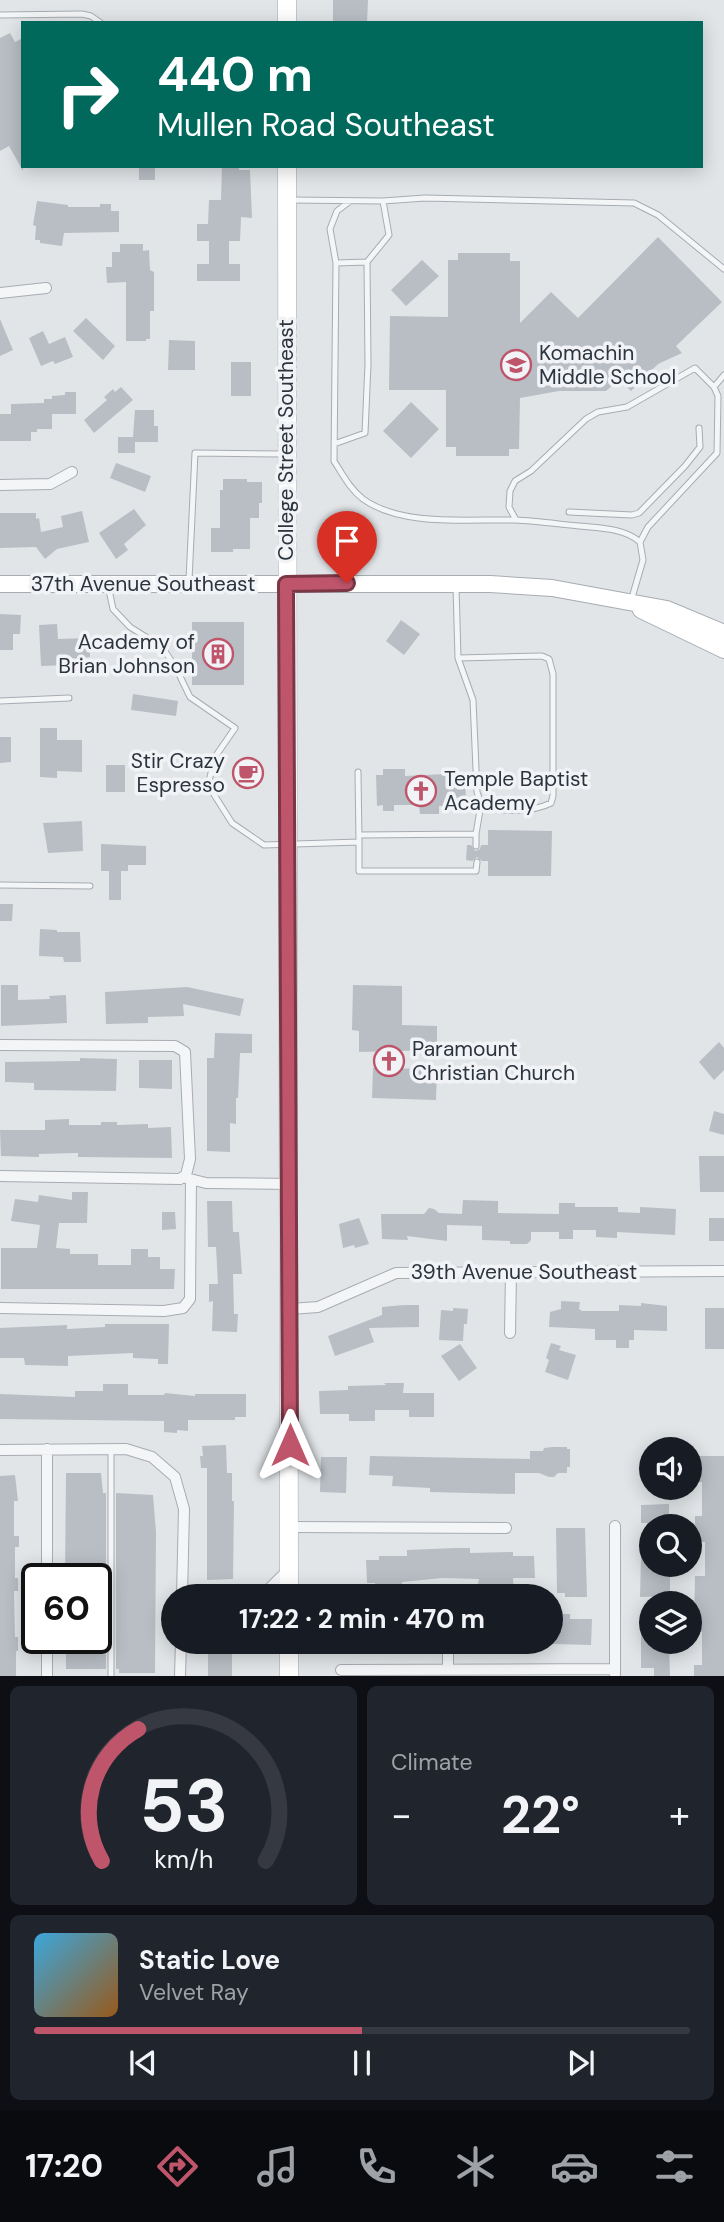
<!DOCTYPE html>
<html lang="en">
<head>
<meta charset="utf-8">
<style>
  body { margin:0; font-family:"DM Sans",sans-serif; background:#20242c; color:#f1f3f6; height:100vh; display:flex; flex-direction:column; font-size:26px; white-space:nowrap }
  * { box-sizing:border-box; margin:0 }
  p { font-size:23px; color:#9ea1a6 }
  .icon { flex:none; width:38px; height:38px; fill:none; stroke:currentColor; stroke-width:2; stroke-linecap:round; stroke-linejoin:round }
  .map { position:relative; height:1676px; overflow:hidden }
  .panel { display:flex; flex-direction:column; gap:10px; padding:10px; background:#0d0f14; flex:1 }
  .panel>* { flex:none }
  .guide { position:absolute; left:21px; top:21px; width:682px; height:147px; border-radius:0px; box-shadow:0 4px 18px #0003; background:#00695c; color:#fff; overflow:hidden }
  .buttons { position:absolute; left:639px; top:1437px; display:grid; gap:14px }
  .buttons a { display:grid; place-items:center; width:63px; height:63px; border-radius:50%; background:#171b24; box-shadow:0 4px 18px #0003; font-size:35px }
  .speed { position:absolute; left:21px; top:1563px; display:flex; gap:14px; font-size:35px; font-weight:700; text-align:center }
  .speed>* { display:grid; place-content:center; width:91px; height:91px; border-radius:50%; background:#171b24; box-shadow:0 4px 18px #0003; line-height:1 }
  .speed .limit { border:4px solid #111; border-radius:10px; background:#fff; color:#111 }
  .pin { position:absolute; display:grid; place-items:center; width:60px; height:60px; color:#fff; margin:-72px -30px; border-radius:50% 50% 50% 0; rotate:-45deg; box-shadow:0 0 7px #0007 }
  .pin .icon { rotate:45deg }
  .me { position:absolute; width:77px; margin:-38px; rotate:0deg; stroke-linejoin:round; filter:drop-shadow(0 0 5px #0008) }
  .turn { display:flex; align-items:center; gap:24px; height:147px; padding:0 21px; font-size:32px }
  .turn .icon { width:91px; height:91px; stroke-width:2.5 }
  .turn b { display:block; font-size:49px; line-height:60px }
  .big { font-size:52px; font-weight:700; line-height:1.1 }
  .panel .tile { flex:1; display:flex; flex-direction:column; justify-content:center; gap:10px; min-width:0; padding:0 24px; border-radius:10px; background:#20242c }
  .panel .dial { align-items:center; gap:0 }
  .dial svg { height:182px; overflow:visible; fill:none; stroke:#363941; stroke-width:7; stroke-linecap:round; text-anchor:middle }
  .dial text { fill:#f1f3f6; stroke:none }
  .song { display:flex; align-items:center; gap:21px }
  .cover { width:84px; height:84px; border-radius:10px; background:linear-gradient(135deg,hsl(200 70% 55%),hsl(30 70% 35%)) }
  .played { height:7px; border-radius:4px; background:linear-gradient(90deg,#bf556b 50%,#363941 50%) }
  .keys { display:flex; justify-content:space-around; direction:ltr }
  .heat { display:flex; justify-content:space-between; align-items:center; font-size:38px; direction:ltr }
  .panel .tiles { flex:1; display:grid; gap:10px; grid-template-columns:1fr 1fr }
  .tile:last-child { grid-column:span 2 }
  .trip { position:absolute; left:161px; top:1584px; width:402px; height:70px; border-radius:35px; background:#171b24; box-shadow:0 4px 18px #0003; font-weight:700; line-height:70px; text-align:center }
  .dock { display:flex; height:112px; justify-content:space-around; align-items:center; background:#090b0e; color:#9ea1a6 }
  .dock .icon { width:49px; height:49px }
  .dock .on { color:#bf556b }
  .dock b { font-size:32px; color:#f1f3f6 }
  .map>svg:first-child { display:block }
  .building { fill:#b9bec5 }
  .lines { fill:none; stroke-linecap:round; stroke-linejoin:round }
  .lane-casing { stroke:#a7acb2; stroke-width:7 }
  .street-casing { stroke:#a7acb2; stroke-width:12 }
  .secondary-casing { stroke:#a7acb2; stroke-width:18 }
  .primary-casing { stroke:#a2aab3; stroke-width:19 }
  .lane { stroke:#f4f5f7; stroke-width:5 }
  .street { stroke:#f4f5f7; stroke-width:10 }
  .secondary { stroke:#fff; stroke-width:16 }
  .primary { stroke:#fff; stroke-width:18 }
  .route-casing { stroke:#7c3746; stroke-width:18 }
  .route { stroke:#bf556b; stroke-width:12 }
  .labels { text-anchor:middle; stroke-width:7; stroke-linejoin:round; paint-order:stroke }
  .poi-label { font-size:21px; fill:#2c343e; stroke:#f1f3f6; text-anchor:start }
  .street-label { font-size:21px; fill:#2c343e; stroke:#f1f3f6 }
</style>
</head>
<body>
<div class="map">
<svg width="724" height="1676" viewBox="0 0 724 1676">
  <rect width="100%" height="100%" fill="#e1e5e8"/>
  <path class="building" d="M333 0H368L367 23H333Z
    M10 33 15 42 23 38V171L9 146 0 151V38Z
    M139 166H155V180H139Z
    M222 166H239V170H250L252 218 241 217 240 241H229V264H240V281H197V264H209V241H197V224H208L209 200H221Z
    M37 201 68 205V207H100V204H111V211H119V232L64 233 62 246 40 243V240H35L36 226 33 225Z
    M658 237 722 302 676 346 682 353 658 364 631 391 619 379 606 391H559L520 398 519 449H509V456H456V447H446V390H389L390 316 448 317V260H458V253H510V261H520V323L551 292 578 318Z
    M120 244H143V251L149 250 150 270 154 272V311H150V339H146V341H126V282L107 283 106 267H112V252H120Z
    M422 260 439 276 406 306 391 290Z
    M86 318 115 346 103 360 73 331Z
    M0 319 13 350 0 356Z
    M43 331 49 344 65 337 73 357 55 364 53 361 41 366 29 338Z
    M169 340 195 341V370H168Z
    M231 362H251V396H231Z
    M121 387 133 400 94 433 84 420 107 400 104 397 113 389 115 392Z
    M65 392H76V414H52V429H37V432H31V441H0V414H11V404L44 403V399H52V396L65 395Z
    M411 402 439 429 411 458 383 431Z
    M135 410H154V426H158V442H135V453H118V437H133Z
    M116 463 151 476 145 492 110 478Z
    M223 479H247V482H262V503H259V518H250V549H233V552H211V528H220V490H223Z
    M134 509 146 525 124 544 128 550 116 559 99 533Z
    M82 511 89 542 57 549 45 559 36 547 0 548V513H36V519L39 518 41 532 63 527 61 516Z
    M0 614 21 615 20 634H13V650H0Z
    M401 620 420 634 404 655 386 641Z
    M192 622H244V685H192Z
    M57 624 58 639 90 638V657L83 658 84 670 67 671V665L41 666 39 625Z
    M133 694 178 701 176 716 131 710Z
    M40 728H57V740H82V772L57 771V778L40 777Z
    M0 737H11V762L0 763Z
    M106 765H125V792H106Z
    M244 765 255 766 254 781 243 780Z
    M383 769H405V776L465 773 466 806H439V814H420L419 805H394V811H383V805L377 806 376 775H383Z
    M82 821 83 851 48 853 43 823Z
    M488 830 552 831 551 876H488V861H482L477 857 472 861 466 860 467 845H471L475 851 480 849 481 845H488Z
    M101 844 146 846V865H128V871H121V900H109V871H101Z
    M0 904H13L12 921H0Z
    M40 929 57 930V932H80L81 962H64L63 957 39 956Z
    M1 985H18V1000L50 999 49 996 66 995 67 1023 1 1026Z
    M353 985 402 986V1025L437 1026V1050L359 1052V1031L352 1030Z
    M187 987 244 999 240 1016 183 1004 184 1016 148 1017V1023L106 1024 105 992Z
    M215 1033 252 1034V1053H240L238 1098H236V1124L230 1123V1152L207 1151V1058H214Z
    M719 1042 724 1048V1070L714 1080 699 1062Z
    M80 1058 117 1059 116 1091 34 1090V1083L5 1082V1062L80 1061Z
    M139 1060H172V1089L139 1088Z
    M373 1068 437 1069 436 1100 372 1098Z
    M714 1111 724 1114V1135L709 1131Z
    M69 1119V1125H101V1122H117V1125L148 1124V1128L171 1127 172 1158 78 1157V1153L39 1154V1157L1 1156 0 1130H45V1120Z
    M699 1156H724V1192H700Z
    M72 1192H88L87 1223H59L56 1248 70 1249V1254H98V1265H131V1249H148V1257H160V1269H175L174 1289H1V1248H37L40 1225 11 1221 15 1199 38 1202 39 1195 72 1200Z
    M463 1200 498 1201V1213L559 1214V1203H575V1207H618V1212L640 1213V1207L676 1209 675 1235 617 1232V1238L596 1237V1230H573V1239H559V1232H531V1240L527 1244H510V1241L482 1240V1226L447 1225V1241L407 1236 408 1240 382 1239 381 1214H424L429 1208 434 1209 439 1213 462 1214Z
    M207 1201H232L233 1232H239L242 1274H233L234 1314H238L237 1332 212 1331 213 1301 209 1302V1284H218L216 1247H208Z
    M162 1212H175L176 1229 162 1230Z
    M359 1218 369 1244 355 1248 354 1245 343 1248 339 1224Z
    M709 1218H724V1241H709Z
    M561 1301 580 1302 579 1309 582 1311H619V1305L641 1306V1303L667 1306V1331L634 1330V1340H629V1348H616V1340H595V1329L549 1327 550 1312 561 1309Z
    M404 1305H419V1327L369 1328 374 1342 335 1356 328 1336 382 1315V1307Z
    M453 1308 468 1309 467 1324H464L463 1341 439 1340 441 1310 453 1311Z
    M705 1308H724V1349H705Z
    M105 1324H169L168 1364H158V1359L133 1358V1353L68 1356V1366L25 1365 24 1358H0V1328L67 1325V1329L105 1327Z
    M551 1343 561 1346 559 1350 576 1355 568 1380 545 1372 549 1360 546 1358Z
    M460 1344 477 1368 459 1381 441 1356Z
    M384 1383H404L403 1393H434V1417H409V1410H375V1421H349V1414H320L319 1391 348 1390V1386L386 1385Z
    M103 1384H128V1395H164L165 1393 195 1396V1394H246V1417H235V1420H188V1431L177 1430V1433L164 1432V1421L0 1419V1394L75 1397V1391H103Z
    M226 1445 227 1473H232V1501H234L233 1579 207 1580V1468H201L200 1456H203L202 1446Z
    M552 1447H567V1449H570V1467H567V1473H558L554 1477H549L539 1473H515V1494L430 1492V1488L392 1486 393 1476 369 1475 370 1456 530 1459V1451H543L544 1448Z
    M699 1456H724V1676H694V1665H702V1632H694L695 1576H705V1542H695V1516H702V1482H699Z
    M321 1457H347L346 1493 320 1492Z
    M66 1473H101L103 1493H106V1669H66V1638H96V1578H65Z
    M15 1475 18 1501H14V1536H19V1547H15V1578H18V1591H14L15 1637H18V1651H16V1676H0V1476Z
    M116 1493 153 1495 156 1532 155 1673H119V1669H116Z
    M669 1504V1520H661V1523H641V1505Z
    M556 1528H585L587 1597H565V1593H557Z
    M455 1548H470V1553L513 1552V1556H534L535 1578H513L514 1593H498V1584H478L479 1579 442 1578 402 1582V1594H386V1588H375V1583H367L366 1560H379V1556H407V1550Z
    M641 1558H651V1564H670V1596L640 1597Z
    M553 1614H570V1619H592L591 1645 553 1644Z
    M641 1630H651V1642H669L670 1676H654V1668H641Z
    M208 1642H232V1676H208Z"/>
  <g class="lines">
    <g class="lane-casing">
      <path id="lane" d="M0 15 82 14 91 16 101 23
        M290 200 383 201 425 198 634 203 658 215 724 269
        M349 202 337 211 330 229 336 263 334 461C343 475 350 489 363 499 402 527 469 519 515 520 536 521 558 524 579 526 599 528 624 528 640 542
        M336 263 367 262
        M714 387 724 375
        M334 444 365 433 368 364 367 262 389 235 383 201
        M569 512 632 515 639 513 685 466 700 447 699 428
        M516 520 509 507 510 491 515 481 531 471 586 419 598 412 627 407 695 368 714 387 718 396 717 453 648 527 640 542 643 560 631 601
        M189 580 195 453 285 454
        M108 585 113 609 130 627 162 647 176 668 190 697 235 728 215 757 208 785 232 823 264 845 359 842 358 772
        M456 587 458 658 473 700 477 792 481 804C500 813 533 812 551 803L553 796V674L549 659 542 656 458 658
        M0 701 69 698
        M476 834 481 804
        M359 835 476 834V846
        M359 842V871H476L477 862
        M0 885 90 886
        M111 1449V1676"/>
    </g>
    <g class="street-casing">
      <path id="street" d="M0 293 46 288
        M0 485 50 484 72 472
        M0 1045 175 1046 185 1052 190 1159 186 1175 180 1179 0 1176
        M186 1178 206 1183 290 1184
        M0 1308 164 1311 183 1308 190 1299 191 1180
        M290 1309 318 1307 396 1273 724 1271
        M510 1333 511 1272
        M47 1449V1578
        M0 1450 126 1449 152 1457 175 1477 184 1509 182 1596
        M615 1526V1674
        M290 1527 506 1528
        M448 1593V1596
        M255 1596 263 1595 289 1569
        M47 1638V1676
        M448 1642V1669
        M341 1670 615 1669
        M180 1676 181 1642"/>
    </g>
    <g class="secondary-casing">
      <path id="secondary" d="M0 584H490L552 588 667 609 724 633
        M641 610 724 650"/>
    </g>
    <g class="primary-casing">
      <path id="primary" d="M287 23V0
        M287 166 289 1596
        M289 1642V1676"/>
    </g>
    <use href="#lane" class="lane"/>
    <use href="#street" class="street"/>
    <use href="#secondary" class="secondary"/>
    <use href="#primary" class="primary"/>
  </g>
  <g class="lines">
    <g class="route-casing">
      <path id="route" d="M290 1445 286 584 347 583"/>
    </g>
    <use href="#route" class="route"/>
  </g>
  <defs>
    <g id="school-ring" transform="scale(1.575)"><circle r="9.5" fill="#f1f3f6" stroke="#bf556b" stroke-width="1.5"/><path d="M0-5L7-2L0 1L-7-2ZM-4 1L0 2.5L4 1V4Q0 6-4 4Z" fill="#bf556b"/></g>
    <g id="building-ring" transform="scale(1.575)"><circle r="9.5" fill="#f1f3f6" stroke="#bf556b" stroke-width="1.5"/><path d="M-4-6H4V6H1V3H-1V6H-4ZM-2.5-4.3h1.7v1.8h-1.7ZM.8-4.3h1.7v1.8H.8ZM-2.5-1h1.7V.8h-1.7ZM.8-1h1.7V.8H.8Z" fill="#bf556b"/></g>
    <g id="cafe-ring" transform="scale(1.575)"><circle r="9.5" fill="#f1f3f6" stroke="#bf556b" stroke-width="1.5"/><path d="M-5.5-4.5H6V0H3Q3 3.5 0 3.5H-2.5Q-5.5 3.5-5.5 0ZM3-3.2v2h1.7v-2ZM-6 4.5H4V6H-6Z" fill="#bf556b"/></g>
    <g id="church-ring" transform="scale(1.575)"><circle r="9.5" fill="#f1f3f6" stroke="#bf556b" stroke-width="1.5"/><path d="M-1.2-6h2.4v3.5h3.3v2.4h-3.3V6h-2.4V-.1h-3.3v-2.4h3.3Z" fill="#bf556b"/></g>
  </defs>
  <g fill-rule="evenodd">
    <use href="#school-ring" x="516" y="365"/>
    <use href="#building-ring" x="218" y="654"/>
    <use href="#cafe-ring" x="248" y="773"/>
    <use href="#church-ring" x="421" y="791"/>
    <use href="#church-ring" x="389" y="1061"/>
  </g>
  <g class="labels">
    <g class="poi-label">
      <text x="539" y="360">Komachin<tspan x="539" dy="24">Middle School</tspan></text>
      <text x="195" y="649" text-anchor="end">Academy of<tspan x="195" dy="24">Brian Johnson</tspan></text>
      <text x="225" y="768" text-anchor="end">Stir Crazy<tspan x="225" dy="24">Espresso</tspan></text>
      <text x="444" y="786">Temple Baptist<tspan x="444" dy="24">Academy</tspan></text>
      <text x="412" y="1056">Paramount<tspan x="412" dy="24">Christian Church</tspan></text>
    </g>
    <g class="street-label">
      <text transform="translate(286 440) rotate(-90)" y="7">College Street Southeast</text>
      <text x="143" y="591">37th Avenue Southeast</text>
      <text x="524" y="1279">39th Avenue Southeast</text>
    </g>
  </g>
</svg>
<div class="buttons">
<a><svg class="icon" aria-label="sound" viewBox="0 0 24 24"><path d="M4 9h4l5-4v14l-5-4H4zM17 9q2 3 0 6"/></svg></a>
<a><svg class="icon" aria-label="search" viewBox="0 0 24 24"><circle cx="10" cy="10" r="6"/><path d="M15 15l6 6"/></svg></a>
<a><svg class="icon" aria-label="layers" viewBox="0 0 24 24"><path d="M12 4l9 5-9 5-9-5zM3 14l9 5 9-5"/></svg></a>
</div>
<div class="speed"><div class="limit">60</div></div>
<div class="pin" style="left:347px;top:583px;background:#d93025"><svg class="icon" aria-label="arrive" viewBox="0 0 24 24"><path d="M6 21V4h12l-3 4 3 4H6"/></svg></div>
<svg class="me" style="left:290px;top:1445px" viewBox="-20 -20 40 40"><path d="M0-17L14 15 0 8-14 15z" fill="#bf556b" stroke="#fff" stroke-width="4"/></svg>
<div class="trip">17:22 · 2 min · 470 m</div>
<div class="guide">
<div class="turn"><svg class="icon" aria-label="right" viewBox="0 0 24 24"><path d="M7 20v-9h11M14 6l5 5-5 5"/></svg><div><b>440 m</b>Mullen Road Southeast</div></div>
</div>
</div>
<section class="panel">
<div class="tiles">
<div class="tile dial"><svg viewBox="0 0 100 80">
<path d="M14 69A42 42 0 1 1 86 69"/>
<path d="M14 69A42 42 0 0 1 30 11" stroke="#bf556b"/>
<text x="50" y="56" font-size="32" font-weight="700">53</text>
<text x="50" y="72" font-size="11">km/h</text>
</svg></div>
<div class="tile"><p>Climate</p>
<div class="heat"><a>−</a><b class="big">22°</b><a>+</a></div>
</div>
<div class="tile">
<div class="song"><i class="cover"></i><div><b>Static Love</b><p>Velvet Ray</p></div></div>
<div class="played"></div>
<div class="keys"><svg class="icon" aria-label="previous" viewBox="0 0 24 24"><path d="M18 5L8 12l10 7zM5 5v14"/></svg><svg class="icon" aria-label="pause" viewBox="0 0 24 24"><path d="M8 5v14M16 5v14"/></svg><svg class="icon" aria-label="next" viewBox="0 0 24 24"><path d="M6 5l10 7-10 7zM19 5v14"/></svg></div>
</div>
</div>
</section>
<nav class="dock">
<b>17:20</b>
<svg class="icon on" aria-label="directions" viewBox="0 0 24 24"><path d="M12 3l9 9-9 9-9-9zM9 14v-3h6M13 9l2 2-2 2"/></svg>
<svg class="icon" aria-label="music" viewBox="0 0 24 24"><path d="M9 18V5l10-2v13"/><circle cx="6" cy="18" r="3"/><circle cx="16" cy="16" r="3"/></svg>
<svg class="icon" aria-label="phone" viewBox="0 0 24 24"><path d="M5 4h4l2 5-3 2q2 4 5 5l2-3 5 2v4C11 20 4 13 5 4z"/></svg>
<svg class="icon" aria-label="climate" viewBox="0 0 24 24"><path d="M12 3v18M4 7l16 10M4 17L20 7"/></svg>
<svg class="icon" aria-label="car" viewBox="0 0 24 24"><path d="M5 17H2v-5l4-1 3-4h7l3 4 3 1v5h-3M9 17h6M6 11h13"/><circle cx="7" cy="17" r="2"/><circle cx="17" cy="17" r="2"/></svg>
<svg class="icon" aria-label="filters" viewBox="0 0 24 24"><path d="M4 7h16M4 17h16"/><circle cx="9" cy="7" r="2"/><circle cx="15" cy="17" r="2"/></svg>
</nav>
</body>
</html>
